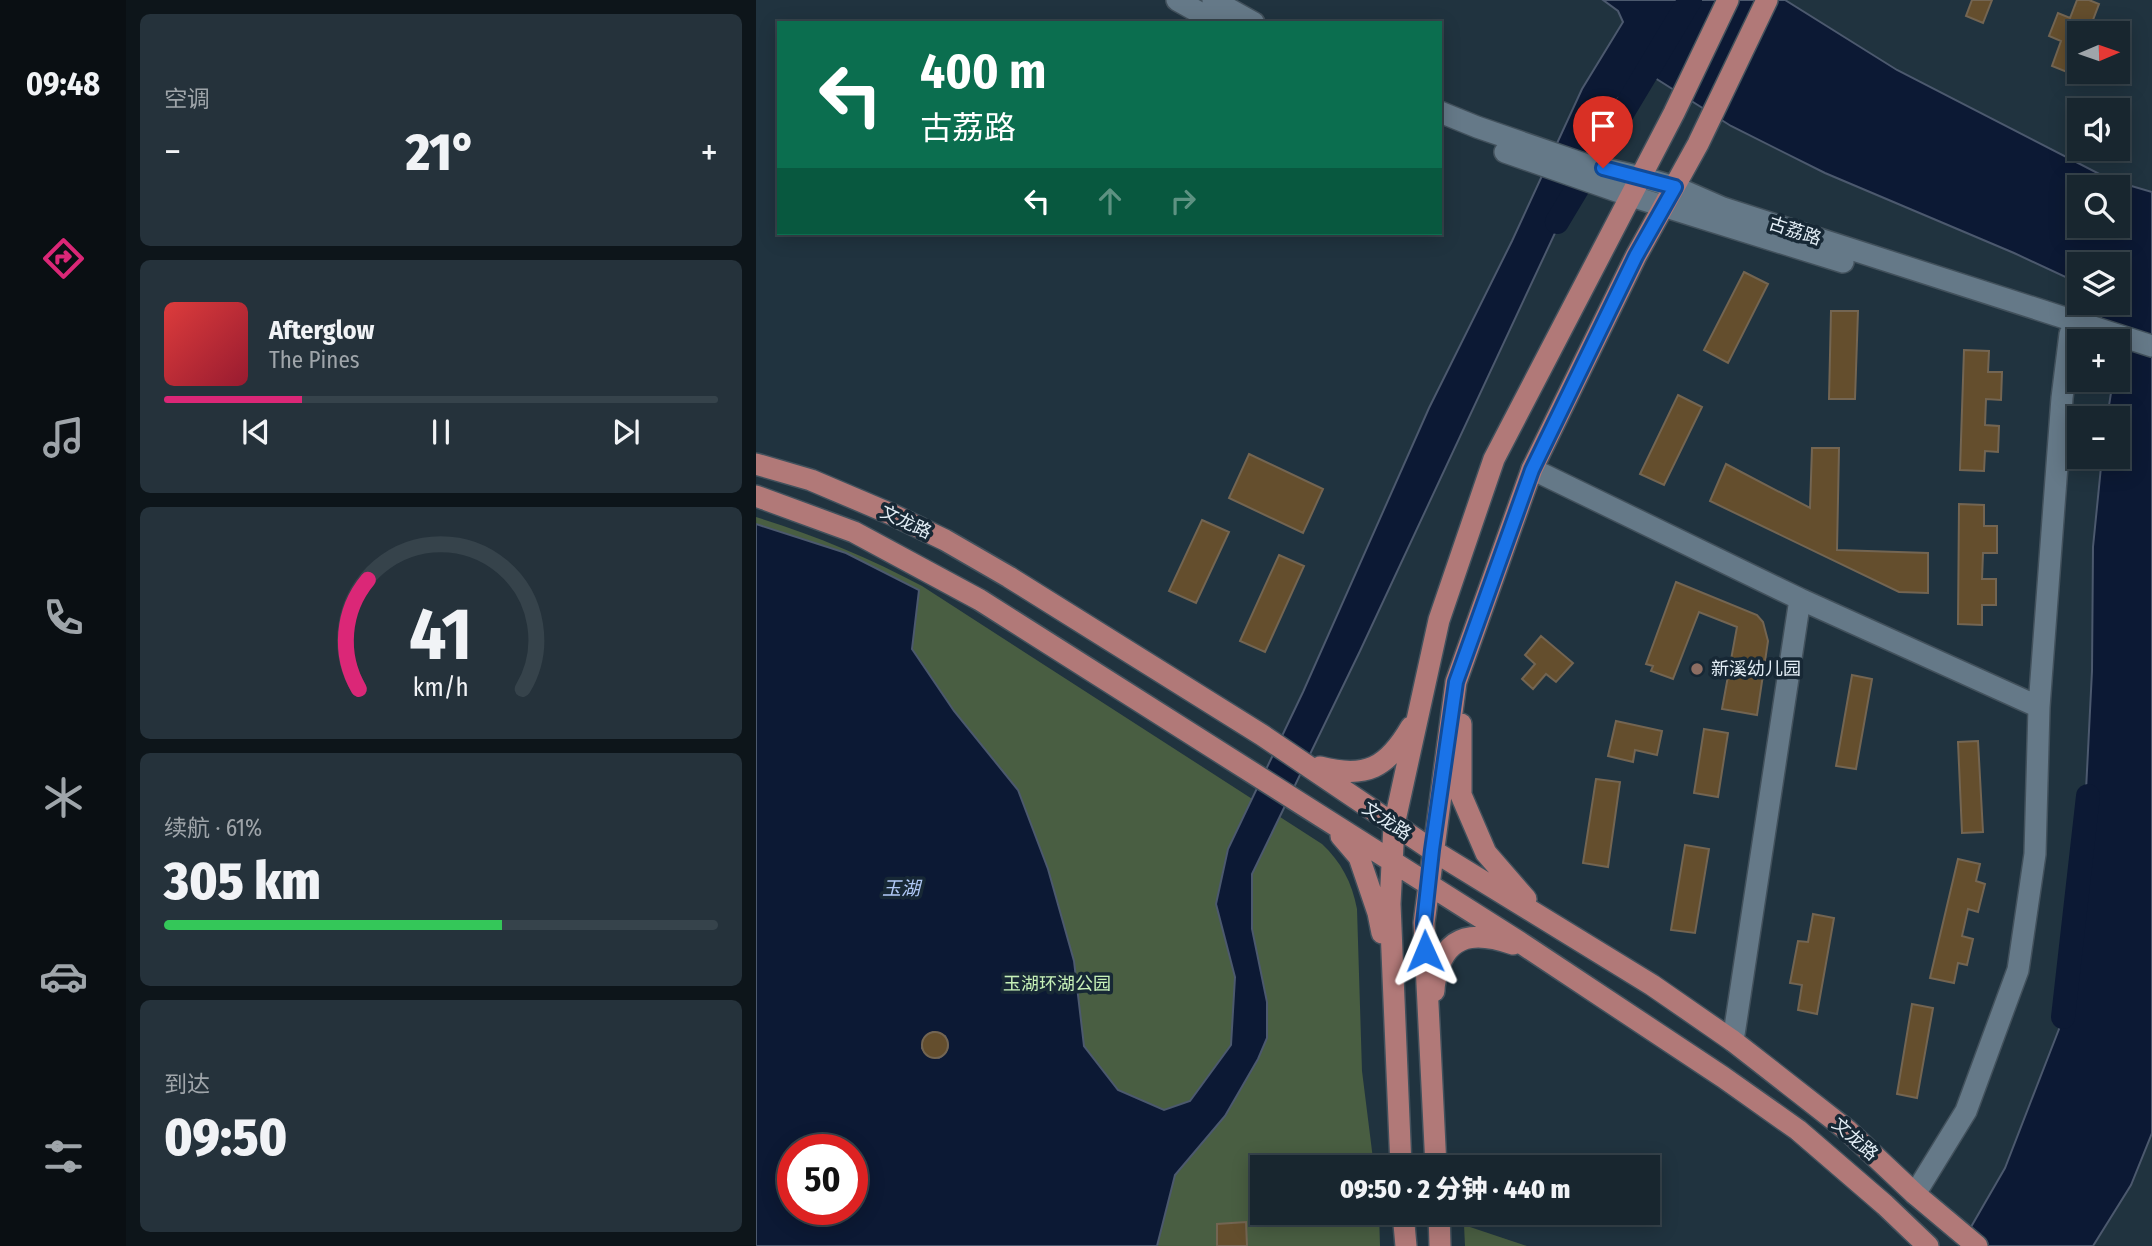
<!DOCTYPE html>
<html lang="zh">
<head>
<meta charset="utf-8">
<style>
  body { margin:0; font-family:"Fira Sans Condensed","Noto Sans SC",sans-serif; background:#25323b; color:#f1f3f6; height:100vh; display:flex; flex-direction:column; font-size:26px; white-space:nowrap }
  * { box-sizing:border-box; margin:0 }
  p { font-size:23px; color:#9fa5aa }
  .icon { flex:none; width:38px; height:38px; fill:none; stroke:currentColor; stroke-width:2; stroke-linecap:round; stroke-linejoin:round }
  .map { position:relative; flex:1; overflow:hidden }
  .side { display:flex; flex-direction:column; gap:14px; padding:14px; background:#0d151a; width:630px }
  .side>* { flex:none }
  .top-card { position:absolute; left:21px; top:21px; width:665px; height:214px; border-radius:0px; box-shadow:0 4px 18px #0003,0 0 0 2px #36434b; background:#0b6e4f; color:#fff; overflow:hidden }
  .needle { width:46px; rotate:88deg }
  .fabs { position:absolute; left:1311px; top:21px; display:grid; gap:14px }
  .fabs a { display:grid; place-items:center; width:63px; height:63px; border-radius:0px; background:#18262f; box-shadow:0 4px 18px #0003,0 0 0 2px #36434b; font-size:35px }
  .speed { position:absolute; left:21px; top:1134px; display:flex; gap:14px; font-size:35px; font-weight:700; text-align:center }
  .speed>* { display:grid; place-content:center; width:91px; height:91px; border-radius:50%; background:#18262f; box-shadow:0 4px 18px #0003,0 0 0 2px #36434b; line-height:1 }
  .speed .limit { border:10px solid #d22; background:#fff; color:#111 }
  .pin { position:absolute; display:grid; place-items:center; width:60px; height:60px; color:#fff; margin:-72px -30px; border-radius:50% 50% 50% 0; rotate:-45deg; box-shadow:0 0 7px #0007 }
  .pin .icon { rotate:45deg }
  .me { position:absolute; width:77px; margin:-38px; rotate:359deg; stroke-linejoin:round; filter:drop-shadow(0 0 5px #0008) }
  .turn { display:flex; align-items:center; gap:24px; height:147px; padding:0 28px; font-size:32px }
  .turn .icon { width:91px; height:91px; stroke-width:2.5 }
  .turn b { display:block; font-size:49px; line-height:60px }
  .lanes { display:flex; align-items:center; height:66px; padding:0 28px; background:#0003; justify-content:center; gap:35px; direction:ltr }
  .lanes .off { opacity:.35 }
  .big { font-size:52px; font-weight:800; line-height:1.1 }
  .side .tile { flex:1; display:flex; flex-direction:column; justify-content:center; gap:10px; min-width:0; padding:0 24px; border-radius:10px; background:#25323b }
  .side .dial { align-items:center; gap:0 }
  .dial svg { height:182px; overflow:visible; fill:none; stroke:#36434b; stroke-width:7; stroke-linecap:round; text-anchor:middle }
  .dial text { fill:#f1f3f6; stroke:none }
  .song { display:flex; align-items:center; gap:21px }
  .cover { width:84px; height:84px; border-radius:10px; background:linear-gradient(135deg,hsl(0 70% 55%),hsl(350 70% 35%)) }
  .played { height:7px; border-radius:4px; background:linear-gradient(90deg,#db2777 25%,#36434b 25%) }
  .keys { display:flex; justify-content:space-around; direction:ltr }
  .heat { display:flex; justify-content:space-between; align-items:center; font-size:38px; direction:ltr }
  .charge { height:10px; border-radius:5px; background:linear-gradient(90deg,#34c759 61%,#36434b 0) }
  .trip { position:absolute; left:494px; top:1155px; width:410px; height:70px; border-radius:0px; background:#18262f; box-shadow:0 4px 18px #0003,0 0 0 2px #36434b; font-weight:800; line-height:70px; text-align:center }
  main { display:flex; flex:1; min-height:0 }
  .tab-bar { display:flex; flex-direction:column; width:126px; justify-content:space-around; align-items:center; background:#0a0f13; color:#9fa5aa }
  .tab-bar .icon { width:49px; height:49px }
  .tab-bar .active { color:#db2777 }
  .tab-bar b { font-size:32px; color:#f1f3f6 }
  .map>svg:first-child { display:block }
  .green { fill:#495e42; fill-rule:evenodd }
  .water { fill:#0c1934; stroke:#4c596e; stroke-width:2; fill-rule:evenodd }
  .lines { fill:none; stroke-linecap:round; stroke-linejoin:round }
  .river { stroke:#0c1934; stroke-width:24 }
  .building { fill:#644e2d; stroke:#736552; stroke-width:2 }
  .minor-casing { stroke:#42515c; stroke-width:24 }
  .major-casing { stroke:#42515c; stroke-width:24 }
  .minor { stroke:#657988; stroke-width:21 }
  .major { stroke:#b17978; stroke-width:21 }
  .route-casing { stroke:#114b97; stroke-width:18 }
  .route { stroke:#1a73e8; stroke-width:12 }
  .education-dot { fill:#8d6e63; stroke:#172835; stroke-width:2.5 }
  .labels { text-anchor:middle; stroke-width:7; stroke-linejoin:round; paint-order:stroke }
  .street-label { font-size:18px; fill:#e3eef6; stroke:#172835 }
  .poi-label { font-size:18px; fill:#e3eef6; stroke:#172835; text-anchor:start }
  .park-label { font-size:18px; fill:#c7f1b8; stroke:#172835 }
  .water-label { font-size:19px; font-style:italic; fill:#afc8f5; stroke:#172835 }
</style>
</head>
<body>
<main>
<nav class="tab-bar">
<b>09:48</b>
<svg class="icon active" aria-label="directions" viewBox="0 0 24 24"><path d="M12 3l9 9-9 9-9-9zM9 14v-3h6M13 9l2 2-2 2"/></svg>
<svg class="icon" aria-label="music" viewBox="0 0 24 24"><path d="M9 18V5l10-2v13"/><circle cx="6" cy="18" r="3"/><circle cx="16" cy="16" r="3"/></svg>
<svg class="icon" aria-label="phone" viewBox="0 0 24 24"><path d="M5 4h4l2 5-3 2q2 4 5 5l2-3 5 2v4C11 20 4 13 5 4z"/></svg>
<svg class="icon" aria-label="climate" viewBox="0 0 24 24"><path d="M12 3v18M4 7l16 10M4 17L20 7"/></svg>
<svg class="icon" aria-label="car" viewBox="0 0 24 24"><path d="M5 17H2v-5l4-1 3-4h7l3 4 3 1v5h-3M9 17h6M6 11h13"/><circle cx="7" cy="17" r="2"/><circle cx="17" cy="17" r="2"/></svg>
<svg class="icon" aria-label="filters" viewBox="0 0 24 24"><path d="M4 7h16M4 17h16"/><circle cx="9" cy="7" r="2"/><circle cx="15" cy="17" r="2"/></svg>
</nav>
<section class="side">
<div class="tile"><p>空调</p>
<div class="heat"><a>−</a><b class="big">21°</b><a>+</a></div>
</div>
<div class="tile">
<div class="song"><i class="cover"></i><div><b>Afterglow</b><p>The Pines</p></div></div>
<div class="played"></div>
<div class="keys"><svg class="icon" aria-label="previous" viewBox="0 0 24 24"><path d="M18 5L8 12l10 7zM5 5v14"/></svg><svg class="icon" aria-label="pause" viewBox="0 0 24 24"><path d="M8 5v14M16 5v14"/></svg><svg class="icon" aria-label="next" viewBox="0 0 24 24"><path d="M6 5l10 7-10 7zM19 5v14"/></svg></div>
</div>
<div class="tile dial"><svg viewBox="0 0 100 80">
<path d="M14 69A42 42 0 1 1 86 69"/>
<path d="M14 69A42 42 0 0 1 18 21" stroke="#db2777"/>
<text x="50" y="56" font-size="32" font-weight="700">41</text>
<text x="50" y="72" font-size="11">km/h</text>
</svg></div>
<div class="tile"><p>续航 · 61%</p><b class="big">305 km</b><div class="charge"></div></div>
<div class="tile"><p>到达</p><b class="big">09:50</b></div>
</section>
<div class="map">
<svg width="1396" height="1246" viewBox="0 0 1396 1246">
  <rect width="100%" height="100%" fill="#20333f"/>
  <path class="green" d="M0 517C58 535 112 557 166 586L566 844C585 862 596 882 601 909L606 1071 618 1167H506V1213H623L624 1246H0ZM37 1150H96V1209H37Z
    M708 1225 771 1246H709Z"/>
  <path class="water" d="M847 0H1029L1141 70 1355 180 1396 192V1133L1375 1185 1337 1246H1204L1249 1168 1303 1029 1324 910 1336 671 1337 547 1346 457H1362V418H1351L1355 393 1353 380H1362V341H1348L1345 317 1332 303H1362V264H1323V292L1314 279 1258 253 1069 173 975 126 891 73 862 98 604 651 496 874V929L511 1002V1038L502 1059 469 1116 419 1175 401 1246H0V524L90 553 163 590 156 649 198 711 262 790 292 869 318 961 328 1046 362 1090 408 1110 434 1101 475 1045 479 977 460 904 472 849 547 692 673 408 756 241 826 89 867 22 862 11ZM1323 187H1362V226H1323ZM177 1032 189 1036C194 1045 192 1053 183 1058L171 1055 166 1048 170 1036ZM37 1150H96V1209H37Z"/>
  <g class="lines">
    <path class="river" d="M801 222 934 0
      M1307 1017 1332 796"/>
  </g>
  <path class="building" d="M1216 0H1236L1227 23 1210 16Z
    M1321 0H1333L1343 4 1332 33H1323V55L1316 74 1296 66 1305 41 1293 36 1302 13 1314 18Z
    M988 272 1012 284 972 363 948 350Z
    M1075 311H1102L1099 399H1073Z
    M1208 350 1233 351 1232 372H1246L1245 400 1230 399 1229 425 1243 426 1242 452 1229 451 1228 471 1204 470Z
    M922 395 946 407 908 485 884 474Z
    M1056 448H1083L1081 550 1172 553V593L1143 592 954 501 970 464 1054 508Z
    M493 454 567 489 547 533 473 498Z
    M1203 504 1228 505V526H1241V553H1227L1226 579H1240V605H1226V625L1202 624Z
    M446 520 473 532 440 603 413 591Z
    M523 555 548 566 509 652 484 641Z
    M920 582 1001 615 1007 622 1012 641 1001 715 966 709 981 627 943 612 917 679 895 671 897 666 890 664Z
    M785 636 817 663 800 682 790 674 777 689 766 679 779 664 769 655Z
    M1096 675 1116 679 1100 769 1080 766Z
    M860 721 906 731 901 755 879 750 877 762 852 756Z
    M948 729 972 733 962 797 938 793Z
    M1222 741 1227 832 1206 833 1202 742Z
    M840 779 864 782 852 867 827 863Z
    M929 845 953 849 939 933 915 930Z
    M1202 859 1224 864 1220 881 1229 884 1222 912 1212 909 1206 936 1217 939 1211 965 1202 963 1198 983 1174 978Z
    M1057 914 1078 918 1061 1014 1042 1010 1046 985 1034 983 1042 941 1052 942Z
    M1156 1004 1177 1008 1161 1098 1141 1094Z
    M166 1045a13 13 0 1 1 26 0a13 13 0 1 1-26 0Z
    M490 1222 491 1246H461V1224Z"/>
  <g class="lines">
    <g class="minor-casing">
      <path id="minor" d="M421 0 462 23
        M457 0 498 23
        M684 112 721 127 828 164 885 177 919 187 967 208 1396 346
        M749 152 875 196 1087 262
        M776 469 1044 599 977 1041
        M1044 599 1283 707 1279 854 1262 970 1210 1111 1159 1194
        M1283 707 1306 398 1314 334"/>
    </g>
    <g class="major-casing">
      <path id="major" d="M0 464 55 480 135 514 189 540 253 577 506 735 676 850 896 985 977 1041 1091 1130 1159 1194 1221 1246
        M0 496 98 532 224 600 768 945 967 1077 1042 1130 1129 1205 1172 1246
        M705 724V795L730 853 770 899
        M564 767C610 779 631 768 655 727
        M585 836 603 857 622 913 626 933
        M678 991C678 981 681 973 684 964 697 930 728 934 757 944
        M645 1167 634 904 638 825 683 620 738 459 918 113 972 0
        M680 1167 668 923 700 682 776 469 880 256 942 144 1011 0
        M647 1213 650 1246
        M683 1213 684 1246"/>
    </g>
    <use href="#minor" class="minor"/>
    <use href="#major" class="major"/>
  </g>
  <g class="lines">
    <g class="route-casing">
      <path id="route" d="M669 951 668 923 676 850 700 682 776 470 880 256 919 187 847 168"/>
    </g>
    <use href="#route" class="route"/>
  </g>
  <circle class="education-dot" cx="941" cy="669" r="7"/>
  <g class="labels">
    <g class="street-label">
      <text transform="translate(1039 231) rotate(18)" y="6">古荔路</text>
      <text transform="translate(150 522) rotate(25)" y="6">文龙路</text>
      <text transform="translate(631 821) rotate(33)" y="6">文龙路</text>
      <text transform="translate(1099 1139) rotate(41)" y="6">文龙路</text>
    </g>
    <g class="poi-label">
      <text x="955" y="675">新溪幼儿园</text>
    </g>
    <g class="park-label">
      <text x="301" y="990">玉湖环湖公园</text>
    </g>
    <g class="water-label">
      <text x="145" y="895">玉湖</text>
    </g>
  </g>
</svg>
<div class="fabs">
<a><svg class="needle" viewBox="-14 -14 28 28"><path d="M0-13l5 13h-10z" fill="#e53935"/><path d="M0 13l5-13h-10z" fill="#9fa5aa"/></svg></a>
<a><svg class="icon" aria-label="sound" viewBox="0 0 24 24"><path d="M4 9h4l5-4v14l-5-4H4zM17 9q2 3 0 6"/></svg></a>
<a><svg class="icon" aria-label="search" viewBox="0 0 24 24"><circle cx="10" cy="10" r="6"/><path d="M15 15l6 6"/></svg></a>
<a><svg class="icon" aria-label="layers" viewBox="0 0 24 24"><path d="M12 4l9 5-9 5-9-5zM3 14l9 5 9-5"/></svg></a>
<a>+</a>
<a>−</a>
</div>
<div class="speed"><div class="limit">50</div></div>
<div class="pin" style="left:847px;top:168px;background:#d93025"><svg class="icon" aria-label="arrive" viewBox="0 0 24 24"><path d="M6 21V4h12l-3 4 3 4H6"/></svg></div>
<svg class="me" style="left:669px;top:951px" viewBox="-20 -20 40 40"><path d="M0-17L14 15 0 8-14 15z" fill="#1a73e8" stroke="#fff" stroke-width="4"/></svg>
<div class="trip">09:50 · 2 分钟 · 440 m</div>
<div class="top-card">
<div class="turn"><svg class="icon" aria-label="left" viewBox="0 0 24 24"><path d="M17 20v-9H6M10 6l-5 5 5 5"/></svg><div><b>400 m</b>古荔路</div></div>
<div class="lanes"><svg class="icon" aria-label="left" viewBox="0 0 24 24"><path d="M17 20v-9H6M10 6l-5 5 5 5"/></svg><svg class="icon off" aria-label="ahead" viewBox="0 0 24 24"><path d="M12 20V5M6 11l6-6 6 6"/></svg><svg class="icon off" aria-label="right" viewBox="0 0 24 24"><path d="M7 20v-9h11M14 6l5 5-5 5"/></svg></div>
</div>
</div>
</main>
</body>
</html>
